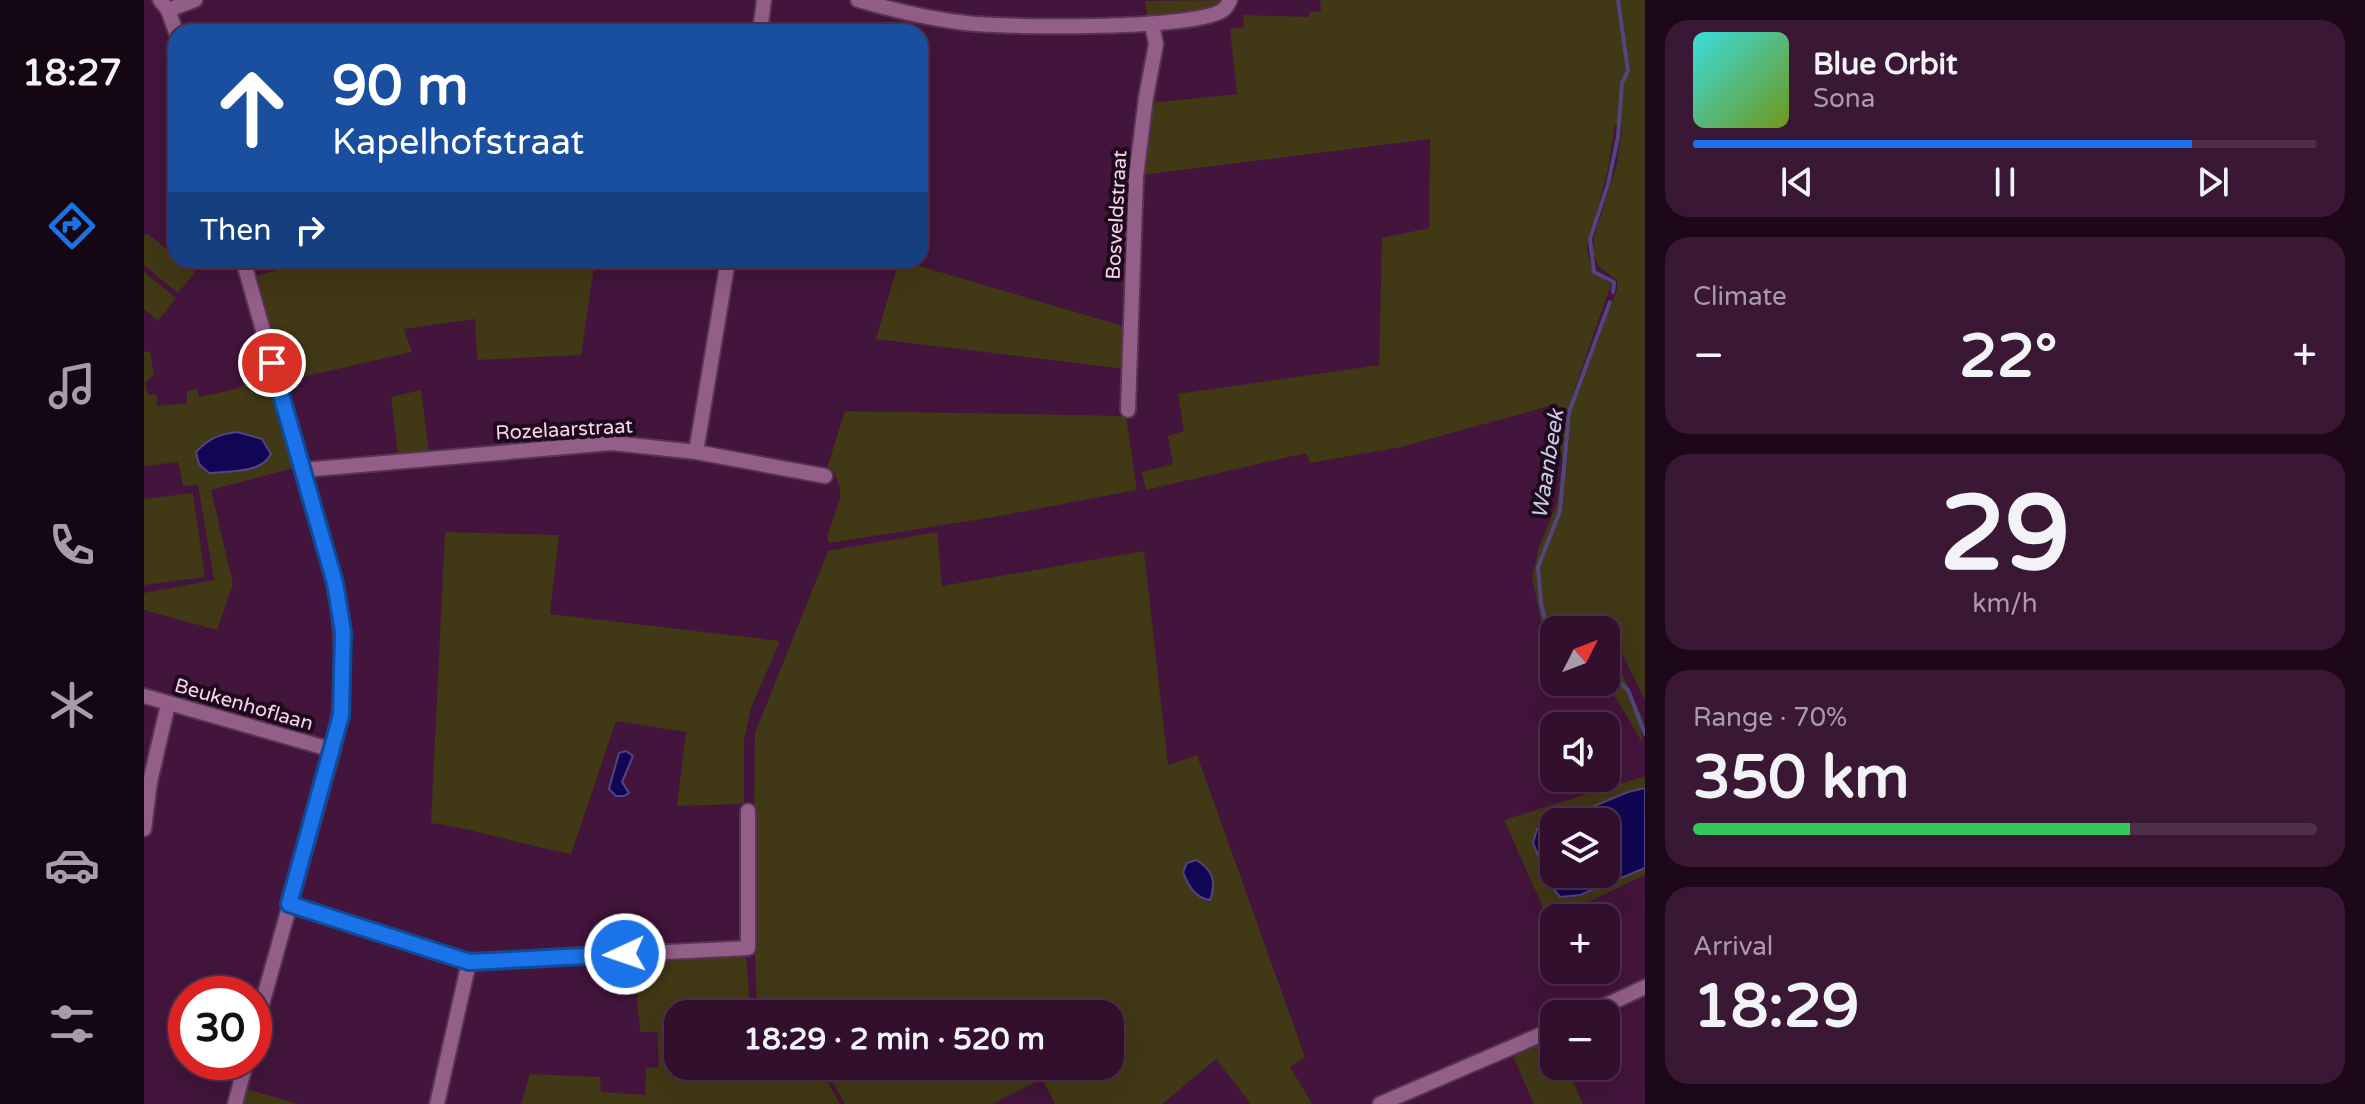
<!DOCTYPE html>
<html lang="en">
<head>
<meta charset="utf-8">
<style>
  body { margin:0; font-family:"Varela Round",sans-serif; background:#3a1835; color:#f1f3f6; height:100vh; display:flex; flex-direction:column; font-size:30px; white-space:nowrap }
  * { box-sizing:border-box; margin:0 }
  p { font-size:26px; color:#a89caa }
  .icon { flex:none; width:44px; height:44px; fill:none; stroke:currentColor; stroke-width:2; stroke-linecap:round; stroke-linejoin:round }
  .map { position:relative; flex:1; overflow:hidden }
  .side { display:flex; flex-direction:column; gap:20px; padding:20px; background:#1c0819; width:720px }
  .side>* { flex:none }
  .banner { position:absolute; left:24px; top:24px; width:760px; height:244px; border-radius:24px; box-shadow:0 8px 32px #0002,0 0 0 2px #4d2f49; background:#1a4fa0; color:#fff; overflow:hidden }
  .needle { width:52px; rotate:48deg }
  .fabs { position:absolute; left:1396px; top:616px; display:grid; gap:16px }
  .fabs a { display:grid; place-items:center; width:80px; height:80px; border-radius:16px; background:#320f2d; box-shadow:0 8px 32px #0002,0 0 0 2px #4d2f49; font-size:40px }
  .speed { position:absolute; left:24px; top:976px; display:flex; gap:16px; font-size:40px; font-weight:700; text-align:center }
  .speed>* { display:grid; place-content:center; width:104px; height:104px; border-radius:50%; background:#320f2d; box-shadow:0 8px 32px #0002,0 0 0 2px #4d2f49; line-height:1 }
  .speed .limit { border:12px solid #d22; background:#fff; color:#111 }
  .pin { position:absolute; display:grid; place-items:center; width:68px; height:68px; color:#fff; margin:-34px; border:4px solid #fff; border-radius:50%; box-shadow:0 2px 8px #0007 }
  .me { position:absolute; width:88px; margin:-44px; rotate:267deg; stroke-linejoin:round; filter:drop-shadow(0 0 6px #0008) }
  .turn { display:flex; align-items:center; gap:28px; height:168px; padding:0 32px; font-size:36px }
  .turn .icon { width:104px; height:104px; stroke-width:2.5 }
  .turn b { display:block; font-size:56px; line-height:68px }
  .then { display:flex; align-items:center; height:76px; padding:0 32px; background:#0003; gap:16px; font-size:30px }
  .big { font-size:60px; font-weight:700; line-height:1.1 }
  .side .tile { flex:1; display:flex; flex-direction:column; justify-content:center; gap:12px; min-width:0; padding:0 28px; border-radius:24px; background:#3a1835 }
  .side .dial { align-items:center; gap:0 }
  .dial b { font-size:104px; line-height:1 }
  .song { display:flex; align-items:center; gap:24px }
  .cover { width:96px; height:96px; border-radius:12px; background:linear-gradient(135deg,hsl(180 70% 55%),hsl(80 70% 35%)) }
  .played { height:8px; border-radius:4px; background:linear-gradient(90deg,#1a73e8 80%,#4d2f49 80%) }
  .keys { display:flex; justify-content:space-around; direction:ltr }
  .heat { display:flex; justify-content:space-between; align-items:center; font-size:44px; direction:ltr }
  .charge { height:12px; border-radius:6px; background:linear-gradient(90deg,#34c759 70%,#4d2f49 0) }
  .trip { position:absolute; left:520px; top:1000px; width:460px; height:80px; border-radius:24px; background:#320f2d; box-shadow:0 8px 32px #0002,0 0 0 2px #4d2f49; font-weight:700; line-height:80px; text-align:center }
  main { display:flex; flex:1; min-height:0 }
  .menu { display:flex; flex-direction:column; width:144px; justify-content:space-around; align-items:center; background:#140612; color:#a89caa }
  .menu .icon { width:56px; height:56px }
  .menu .current { color:#1a73e8 }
  .menu b { font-size:36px; color:#f1f3f6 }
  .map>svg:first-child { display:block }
  .green { fill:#413815; fill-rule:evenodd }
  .water { fill:#100653; stroke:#544481; stroke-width:2 }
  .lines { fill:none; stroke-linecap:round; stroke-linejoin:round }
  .stream { stroke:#544481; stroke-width:4 }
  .minor-casing { stroke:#593353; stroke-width:18 }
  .minor { stroke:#935e88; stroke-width:14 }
  .route-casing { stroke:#114b97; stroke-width:20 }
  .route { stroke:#1a73e8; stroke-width:14 }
  .labels { text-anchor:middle; stroke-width:8; stroke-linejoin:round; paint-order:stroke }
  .street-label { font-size:20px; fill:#f4d5ed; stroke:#1e0a1b }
  .water-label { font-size:22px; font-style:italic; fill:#c7cde8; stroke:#1e0a1b }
</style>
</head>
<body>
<main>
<nav class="menu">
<b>18:27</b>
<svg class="icon current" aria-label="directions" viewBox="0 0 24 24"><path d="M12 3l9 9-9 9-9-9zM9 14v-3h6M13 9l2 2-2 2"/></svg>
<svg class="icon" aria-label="music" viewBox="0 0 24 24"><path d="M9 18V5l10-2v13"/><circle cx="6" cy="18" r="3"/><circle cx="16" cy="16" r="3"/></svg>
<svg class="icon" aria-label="phone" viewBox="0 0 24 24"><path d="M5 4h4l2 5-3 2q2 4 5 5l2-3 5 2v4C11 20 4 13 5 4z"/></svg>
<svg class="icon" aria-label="climate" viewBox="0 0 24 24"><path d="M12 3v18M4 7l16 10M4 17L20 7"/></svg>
<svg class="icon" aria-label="car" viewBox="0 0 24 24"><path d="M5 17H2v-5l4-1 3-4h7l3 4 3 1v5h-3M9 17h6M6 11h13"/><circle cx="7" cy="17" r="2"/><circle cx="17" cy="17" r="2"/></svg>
<svg class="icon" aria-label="filters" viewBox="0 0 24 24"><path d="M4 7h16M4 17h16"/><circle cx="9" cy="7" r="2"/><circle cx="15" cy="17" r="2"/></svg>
</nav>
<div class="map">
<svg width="1501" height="1104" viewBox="0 0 1501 1104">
  <rect width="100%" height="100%" fill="#43143c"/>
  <path class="green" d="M1080 0 1070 9 1004 18 1001 1Z
    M1176 0H1501V700L1467 631 1462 633V630H1410V633L1397 621 1388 577 1395 547 1413 503 1419 459 1416 451 1418 412 1413 404 1257 447 1166 463 1162 453 1002 490 998 472 1029 464 1024 436 1040 431 1034 394 1235 365 1238 238 1285 228 1286 139 997 175 1007 103 1093 94 1086 29 1100 27 1099 15 1165 17V12L1177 11ZM1471 125 1478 126 1473 164 1450 237 1449 254 1455 267 1473 280V290L1431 400 1428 397 1467 284 1448 271 1443 248 1464 169Z
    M3 233 32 257V260H36L51 272 34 293 0 265V236Z
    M169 260H451L437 355 333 360 331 319 260 329 268 352 141 381 113 276Z
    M755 260 982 327 981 369 732 339Z
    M0 272 32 298 14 321 0 309Z
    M6 351 10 375 1 382 4 395H13V406L43 403V391L53 388 55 397 92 389 124 371 149 468 67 490 89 584 73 630 0 610V593L70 580 54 485 39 486 34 462 0 466V352Z
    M277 390 285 451 254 455 247 397Z
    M701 411 982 416 993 490 850 517 685 543 683 537 696 498V488L690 471 683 468Z
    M49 493 61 577 0 585V499Z
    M301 532 415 535 406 614 636 641 607 708 600 740V804L533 806 542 732 472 721 427 854C379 845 335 830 287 823Z
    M793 532 798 586 1000 551 1024 765 1053 755 1161 1057 1146 1067 1168 1104H1107L1072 1059 1018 1104H911L898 1079 848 1104H701L679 1066H966V1014H613L609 900 611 733 684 551Z
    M1462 638 1501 724 1497 731 1499 744 1474 701 1460 682H1462Z
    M1501 776V875L1405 921 1360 820ZM1410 822H1462V874H1410Z
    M602 956 607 1014H534V1066H675L696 1104H377L386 1074 456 1077 457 1092 501 1095 502 1068 515 1067 513 1032H496L490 961Z
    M1409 1038 1410 1066H1422L1439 1104H1390L1369 1056Z
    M102 1089 155 1104H98Z"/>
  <path class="water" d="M93 432 118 439 127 454C117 474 84 471 65 473L55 464 52 452C64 439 75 434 93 432Z
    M482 751 489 756 478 782 485 793 480 796H472L465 789 475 753Z
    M1501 788V868L1436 895 1416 897 1407 886 1389 843 1393 829 1410 823V874H1462V822H1412L1484 792Z
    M1052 860C1068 869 1073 881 1066 900 1051 898 1044 885 1039 872L1043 863Z"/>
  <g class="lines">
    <path class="stream" d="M1469 292 1470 282 1450 272 1446 239 1464 184 1474 137 1478 83 1484 71 1474 0
      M1410 632 1400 616 1397 603 1394 567 1416 511 1425 412 1466 302
      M1462 669 1484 690 1501 734"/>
    <g class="minor-casing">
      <path id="minor" d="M16 0 24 10 32 32
        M714 0C749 10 786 19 822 23 864 28 1050 30 1079 10 1083 7 1084 4 1086 0
        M24 10 51 0
        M616 32 620 0
        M99 260 191 583C200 640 202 693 189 750L110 1033
        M984 410 992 177 1002 97 1012 44 1008 25
        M552 452 584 260
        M159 470 468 443 552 452 681 476
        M0 696 189 750
        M0 829 6 782 24 704
        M145 904 325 962 293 1104
        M325 962 604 948V811
        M1443 1014 1501 987
        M91 1104 102 1062
        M1236 1104 1410 1029"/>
    </g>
    <use href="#minor" class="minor"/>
  </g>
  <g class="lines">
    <g class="route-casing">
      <path id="route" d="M128 363 191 583 199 632 197 715 145 904 325 962 481 954"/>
    </g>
    <use href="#route" class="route"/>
  </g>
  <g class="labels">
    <g class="street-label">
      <text transform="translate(972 215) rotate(-87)" y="7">Bosveldstraat</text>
      <text transform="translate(420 429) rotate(-3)" y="7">Rozelaarstraat</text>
      <text transform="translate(100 704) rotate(16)" y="7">Beukenhoflaan</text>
    </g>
    <g class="water-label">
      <text transform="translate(1403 464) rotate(-81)" y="8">Waanbeek</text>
    </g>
  </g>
</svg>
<div class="fabs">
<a><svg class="needle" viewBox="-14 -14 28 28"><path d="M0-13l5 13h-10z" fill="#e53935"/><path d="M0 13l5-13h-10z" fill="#a89caa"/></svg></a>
<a><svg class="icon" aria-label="sound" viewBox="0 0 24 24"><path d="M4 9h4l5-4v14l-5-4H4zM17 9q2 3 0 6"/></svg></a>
<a><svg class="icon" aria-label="layers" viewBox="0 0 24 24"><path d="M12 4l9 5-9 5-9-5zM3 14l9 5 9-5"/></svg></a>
<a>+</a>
<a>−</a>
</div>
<div class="speed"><div class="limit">30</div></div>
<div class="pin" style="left:128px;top:363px;background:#d93025"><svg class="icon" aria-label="arrive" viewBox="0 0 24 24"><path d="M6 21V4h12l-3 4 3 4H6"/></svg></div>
<svg class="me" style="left:481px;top:954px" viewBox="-20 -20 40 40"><circle r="17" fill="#1a73e8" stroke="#fff" stroke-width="3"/><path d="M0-11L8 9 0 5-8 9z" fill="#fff"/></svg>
<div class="trip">18:29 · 2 min · 520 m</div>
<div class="banner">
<div class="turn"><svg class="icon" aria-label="ahead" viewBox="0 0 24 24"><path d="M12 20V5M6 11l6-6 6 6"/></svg><div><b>90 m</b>Kapelhofstraat</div></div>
<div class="then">Then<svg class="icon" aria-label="right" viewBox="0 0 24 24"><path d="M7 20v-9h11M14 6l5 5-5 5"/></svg></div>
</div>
</div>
<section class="side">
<div class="tile">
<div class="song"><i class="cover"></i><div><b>Blue Orbit</b><p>Sona</p></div></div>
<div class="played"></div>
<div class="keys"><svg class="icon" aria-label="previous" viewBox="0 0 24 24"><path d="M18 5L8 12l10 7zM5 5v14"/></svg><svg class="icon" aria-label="pause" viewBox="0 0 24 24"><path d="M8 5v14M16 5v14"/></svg><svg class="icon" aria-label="next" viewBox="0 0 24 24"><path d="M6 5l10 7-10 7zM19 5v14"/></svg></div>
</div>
<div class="tile"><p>Climate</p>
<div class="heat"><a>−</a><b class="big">22°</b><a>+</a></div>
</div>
<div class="tile dial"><b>29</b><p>km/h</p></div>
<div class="tile"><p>Range · 70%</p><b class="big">350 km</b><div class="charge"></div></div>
<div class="tile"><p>Arrival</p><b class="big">18:29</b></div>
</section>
</main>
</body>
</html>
